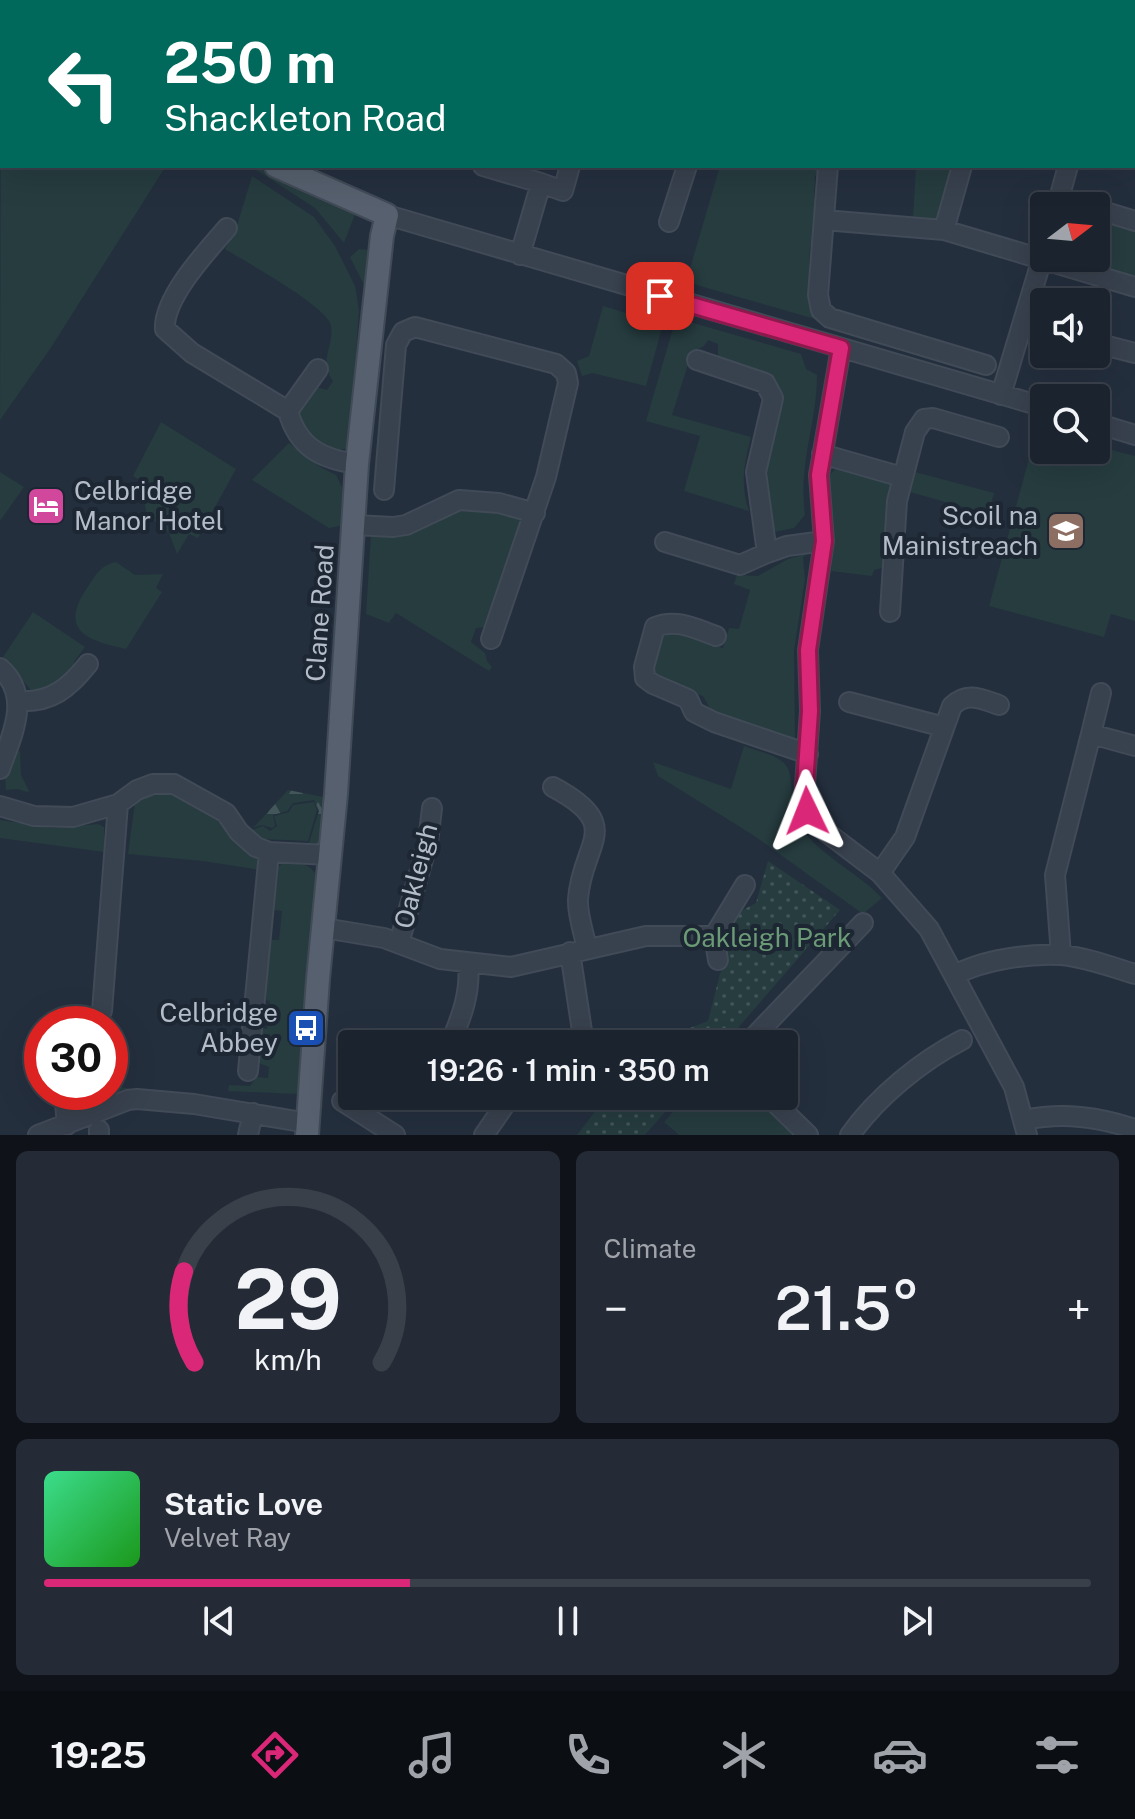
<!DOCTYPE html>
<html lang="en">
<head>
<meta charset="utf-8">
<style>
  body { margin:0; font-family:"Public Sans",sans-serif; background:#242b36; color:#f1f3f6; height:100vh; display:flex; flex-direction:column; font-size:30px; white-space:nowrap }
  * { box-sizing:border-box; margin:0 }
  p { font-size:26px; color:#a0a4aa }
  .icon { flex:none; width:44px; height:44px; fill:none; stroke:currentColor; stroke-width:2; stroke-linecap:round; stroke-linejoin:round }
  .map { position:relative; height:1135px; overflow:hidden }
  .drawer { display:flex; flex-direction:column; gap:16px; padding:16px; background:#0f1319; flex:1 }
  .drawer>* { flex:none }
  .hud { position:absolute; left:0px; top:0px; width:1136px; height:168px; box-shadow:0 8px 32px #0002,0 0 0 2px #39404a; background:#00695c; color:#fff; overflow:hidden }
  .needle { width:52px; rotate:74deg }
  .tools { position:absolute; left:1030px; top:192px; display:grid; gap:16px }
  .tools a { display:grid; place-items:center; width:80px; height:80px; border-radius:8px; background:#1b232e; box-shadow:0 8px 32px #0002,0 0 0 2px #39404a; font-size:40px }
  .speed { position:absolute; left:24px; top:1006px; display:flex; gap:16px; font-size:40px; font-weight:700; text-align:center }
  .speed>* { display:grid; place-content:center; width:104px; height:104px; border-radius:50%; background:#1b232e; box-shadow:0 8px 32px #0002,0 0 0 2px #39404a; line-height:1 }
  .speed .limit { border:12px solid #d22; background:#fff; color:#111 }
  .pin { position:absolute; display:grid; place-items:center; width:68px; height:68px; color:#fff; margin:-34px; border-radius:16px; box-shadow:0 4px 12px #0006 }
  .me { position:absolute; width:88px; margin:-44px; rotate:358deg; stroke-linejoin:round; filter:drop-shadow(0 0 6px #0008) }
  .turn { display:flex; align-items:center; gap:28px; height:168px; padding:0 32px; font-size:36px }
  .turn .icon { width:104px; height:104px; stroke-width:2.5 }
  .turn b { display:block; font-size:56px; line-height:68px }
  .big { font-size:60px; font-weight:600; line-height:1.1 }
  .drawer .card { flex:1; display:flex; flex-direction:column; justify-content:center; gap:12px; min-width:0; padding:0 28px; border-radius:12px; background:#242b36 }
  .drawer .dial { align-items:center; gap:0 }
  .dial svg { height:208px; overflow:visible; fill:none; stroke:#39404a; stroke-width:7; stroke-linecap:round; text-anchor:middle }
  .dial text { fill:#f1f3f6; stroke:none }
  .song { display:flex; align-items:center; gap:24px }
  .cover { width:96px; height:96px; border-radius:12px; background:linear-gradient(135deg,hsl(150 70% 55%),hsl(120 70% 35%)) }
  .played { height:8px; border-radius:4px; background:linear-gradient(90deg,#db2777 35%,#39404a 35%) }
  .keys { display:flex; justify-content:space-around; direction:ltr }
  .heat { display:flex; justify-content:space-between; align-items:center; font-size:44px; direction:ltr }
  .drawer .tiles { flex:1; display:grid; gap:16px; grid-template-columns:1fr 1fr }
  .card:last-child { grid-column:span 2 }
  .trip { position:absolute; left:338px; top:1030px; width:460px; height:80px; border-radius:8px; background:#1b232e; box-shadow:0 8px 32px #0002,0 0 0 2px #39404a; font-weight:600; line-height:80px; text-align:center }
  .tabs { display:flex; height:128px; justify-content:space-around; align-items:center; background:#0b0e12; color:#a0a4aa }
  .tabs .icon { width:56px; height:56px }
  .tabs .on { color:#db2777 }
  .tabs b { font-size:36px; color:#f1f3f6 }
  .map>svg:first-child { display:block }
  .green { fill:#263c3f }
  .forest { fill:url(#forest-firs) }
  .park { fill:url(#park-dots) }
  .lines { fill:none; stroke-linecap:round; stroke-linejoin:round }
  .minor-casing { stroke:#414a57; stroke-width:22 }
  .major-casing { stroke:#414a57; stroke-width:26 }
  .minor { stroke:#38414e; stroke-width:18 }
  .major { stroke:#56606e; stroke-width:22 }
  .route-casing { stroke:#8e194d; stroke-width:20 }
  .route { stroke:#db2777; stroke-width:14 }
  .labels { text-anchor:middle; stroke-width:8; stroke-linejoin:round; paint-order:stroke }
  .poi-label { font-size:26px; fill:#b4bcc9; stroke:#1d2633; text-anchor:end }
  .street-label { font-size:26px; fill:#b4bcc9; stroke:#1d2633 }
  .park-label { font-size:26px; fill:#6b9a76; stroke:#1d2633 }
</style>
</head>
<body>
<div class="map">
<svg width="1135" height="1135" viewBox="0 0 1135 1135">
  <defs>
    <pattern id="forest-firs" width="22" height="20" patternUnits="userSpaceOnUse" patternTransform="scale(2)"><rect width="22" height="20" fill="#263c3f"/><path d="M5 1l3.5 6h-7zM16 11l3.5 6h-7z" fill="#435659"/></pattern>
    <pattern id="park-dots" width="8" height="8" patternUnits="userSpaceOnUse" patternTransform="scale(2)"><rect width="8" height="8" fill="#263c3f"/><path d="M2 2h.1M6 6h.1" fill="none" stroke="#435659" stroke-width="1.8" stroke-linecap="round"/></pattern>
  </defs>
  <rect width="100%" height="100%" fill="#242f3e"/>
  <path class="green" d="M1 24 2 166H166L50 349 0 420Z
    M250 166H257L355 214 344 243 315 208Z
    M720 166H821L820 171 815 176 814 197 819 202 816 241 810 247 809 267 814 273 822 321 686 282Z
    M916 166H957L942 216 936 219 913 217Z
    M252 176 314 217 335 246 355 286 359 310 351 432 347 448C321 458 306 433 295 414L315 387 327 390 333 381C318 360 334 348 331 326 329 307 244 261 225 249L236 229Z
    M1096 215 1100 220 1117 225 1122 223 1135 227V276L1127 274 1123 277 1059 258H1096Z
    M359 249 369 250 365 287 350 257Z
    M603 306 663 324 646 386 592 373 582 376 577 361 589 356Z
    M676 318 801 354 806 369 817 375C817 424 798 463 805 515L794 528 774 532 764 486 776 396 718 361V344L708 340 704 346 692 352 672 415 751 437C744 464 740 484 749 511L684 491 700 436 646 421Z
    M161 422 236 469 198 538 189 534 177 554 169 533 160 524 147 517 145 504 151 494 147 485 133 476Z
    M1037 429 1044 431V450H1096V446L1135 456V621L1111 614 1104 637 989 606Z
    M289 443 322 468 336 475 343 489 340 526 329 528 252 480Z
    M837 468 888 478 895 485 889 566 874 570 872 576 831 571C832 560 833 550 832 539 831 519 817 480 837 468Z
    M0 472 24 487 0 521Z
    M915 472 994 493 988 514 910 492Z
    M463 505 519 516 523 520 486 627 476 628 471 642 485 653 487 661 492 667 489 671 396 613 389 623 366 614 371 535 391 534Z
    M806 554 803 558 805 579 794 651 795 742 712 712 703 696 678 689 655 677 654 660 663 633H673L723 648 729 628 739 629 750 590 734 584 737 575 758 576 788 559Z
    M116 562 135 575 163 574 156 588 162 592 126 649C84 640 58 629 89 585 97 573 101 565 116 562Z
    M33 612 85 647 74 662 76 669 54 689 30 693V689L3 657Z
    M744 746C757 751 774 754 784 763 798 776 784 808 804 832 826 859 862 876 882 898L863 914 753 835 658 776 653 762 731 789Z
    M20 751 21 775 29 791 27 792 18 789 6 790 5 778 12 753Z
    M163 790 178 793 225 820 246 852 259 861 260 870 203 861 128 854 135 802 145 795Z
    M314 802 317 810 308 841 262 839 252 830 263 826 270 831 277 826 274 816 289 812 293 805Z
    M0 820 52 828 98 824 104 827V852L0 838Z
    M283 863C298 863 309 862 317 876L298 1094 228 1091 229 1085 250 1086 257 1077 268 1078 269 1067 256 1062 257 1028 267 1029 270 1001 263 999 270 940H279L282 911 273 910 278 867Z
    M110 1085 132 1089 73 1115V1108L83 1101 80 1092H110Z
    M687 1096H758L799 1135H679L664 1122Z"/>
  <path class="forest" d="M288 790 333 799 326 849 316 848 309 843 319 811 314 800 293 803 287 811 273 815 275 825 273 828 262 825 254 827Z"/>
  <path class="park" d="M768 861 840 910 724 1044H648L708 1021 720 974 726 962 721 934 743 910 756 903Z
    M590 1096H679L645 1135H577L597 1109Z"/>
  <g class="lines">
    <g class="minor-casing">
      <path id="minor" d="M699 0 706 2
        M616 2 617 0
        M901 2V0
        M1064 2 1065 0
        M1115 2V0
        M1134 53H1135
        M1134 112H1135
        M483 166 541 183
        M828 166 818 295 821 310 830 318 986 365
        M1059 198 1086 206
        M1057 206 1068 166
        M1096 209 1135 221
        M387 215 1044 407
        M824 220 944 230 1135 287
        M669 222 687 166
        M227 228C207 251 163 298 165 329L192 353 288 411C298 448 322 459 357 464
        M944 230 962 166
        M520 255 541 183 563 191 570 166
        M1096 343 1135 353
        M841 348 819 475 824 541 808 650 810 711 804 800 813 822 880 873 929 929 1014 1087 1027 1135
        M697 360 765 383 773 398 772 403 756 472 767 553 787 546 824 541
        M1001 395 1044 252
        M288 411 318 369
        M1096 423 1135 435
        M822 454 902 477
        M384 490 396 345 403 332 415 327 556 364 566 373 568 383 546 477 491 639
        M354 525 393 527 406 525 459 500 499 503 535 513
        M665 542 740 565 767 553
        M890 612 897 501 915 432 924 419 933 418 999 437
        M716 636C696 629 676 618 655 627L644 667 645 678 653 684 688 699 694 712 714 722 808 754
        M0 668C32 696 12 735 0 769
        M19 701C51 703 69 688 88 664
        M849 702 944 727
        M1091 734 1101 693
        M553 787C626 826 582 842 578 899 577 914 584 933 587 949
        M0 806 34 816 73 817 118 804 137 790 153 784H174L226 813 239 832 256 847 269 852 329 855
        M880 873 905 837 952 706C967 691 982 699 999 705
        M324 928 384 938 440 959 511 967 646 936H714
        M714 936 745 885
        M714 936 718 960
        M399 943 428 842 432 808
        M570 952 584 1044
        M1061 955 1055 875 1091 734 1135 746
        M955 975C982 960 1030 953 1061 955 1085 957 1112 967 1135 974
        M102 1011 118 804
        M450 1044C462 1016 471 992 468 962
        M747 1044 863 923
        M248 1071 269 852
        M64 1092 67 1125
        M768 1096 808 1135
        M342 1101 395 1135
        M1025 1120C1063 1112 1098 1117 1135 1129
        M38 1135 128 1100 137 1099 194 1104 308 1123
        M99 1135V1130
        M248 1135 253 1113
        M484 1135 504 1106
        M850 1135C877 1097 921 1061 962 1040"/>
    </g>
    <g class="major-casing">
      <path id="major" d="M0 2 2 3
        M276 166 387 215 382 236 357 464 336 794 318 979 307 1135"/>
    </g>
    <use href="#minor" class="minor"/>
    <use href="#major" class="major"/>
  </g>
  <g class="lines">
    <g class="route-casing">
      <path id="route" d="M660 296 841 348 819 475 824 541 808 650 810 711 804 800 807 811"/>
    </g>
    <use href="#route" class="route"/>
  </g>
  <defs>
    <g id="hotel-square" transform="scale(2)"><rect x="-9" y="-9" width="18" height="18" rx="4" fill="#d1479c" stroke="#1d2633"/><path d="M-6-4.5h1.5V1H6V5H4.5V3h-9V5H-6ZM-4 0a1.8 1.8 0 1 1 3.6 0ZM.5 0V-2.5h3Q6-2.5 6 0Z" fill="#fff"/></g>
    <g id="school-square" transform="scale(2)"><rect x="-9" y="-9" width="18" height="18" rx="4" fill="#8d6e63" stroke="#1d2633"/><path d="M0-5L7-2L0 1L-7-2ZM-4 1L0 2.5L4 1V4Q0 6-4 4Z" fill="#fff"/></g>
    <g id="bus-square" transform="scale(2)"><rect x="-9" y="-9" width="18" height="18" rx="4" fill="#1a4fb4" stroke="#1d2633"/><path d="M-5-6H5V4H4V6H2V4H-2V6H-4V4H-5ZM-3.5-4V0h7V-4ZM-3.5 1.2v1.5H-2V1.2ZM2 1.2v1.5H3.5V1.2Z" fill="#fff"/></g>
  </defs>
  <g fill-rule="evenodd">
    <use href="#hotel-square" x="46" y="506"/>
    <use href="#school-square" x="1066" y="531"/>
    <use href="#bus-square" x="306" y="1028"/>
  </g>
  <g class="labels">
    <g class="poi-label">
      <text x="74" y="500" text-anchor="start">Celbridge<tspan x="74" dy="30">Manor Hotel</tspan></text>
      <text x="1038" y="525">Scoil na<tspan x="1038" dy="30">Mainistreach</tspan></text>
      <text x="278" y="1022">Celbridge<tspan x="278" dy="30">Abbey</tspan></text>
    </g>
    <g class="street-label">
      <text transform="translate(320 613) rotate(-86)" y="9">Clane Road</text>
      <text transform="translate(416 876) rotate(-76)" y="9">Oakleigh</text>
    </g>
    <g class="park-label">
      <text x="767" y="947">Oakleigh Park</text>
    </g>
  </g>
</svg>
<div class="tools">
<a><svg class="needle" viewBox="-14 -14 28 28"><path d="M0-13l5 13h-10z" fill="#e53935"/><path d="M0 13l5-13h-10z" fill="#a0a4aa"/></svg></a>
<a><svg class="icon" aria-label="sound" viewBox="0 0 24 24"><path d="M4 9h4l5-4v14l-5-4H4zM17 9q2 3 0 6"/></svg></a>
<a><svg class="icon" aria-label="search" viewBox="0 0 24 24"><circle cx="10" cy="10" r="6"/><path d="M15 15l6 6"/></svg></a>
</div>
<div class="speed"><div class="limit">30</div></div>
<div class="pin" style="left:660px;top:296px;background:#d93025"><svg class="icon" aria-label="arrive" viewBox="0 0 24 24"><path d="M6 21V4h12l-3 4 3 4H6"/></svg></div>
<svg class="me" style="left:807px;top:811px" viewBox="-20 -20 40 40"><path d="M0-17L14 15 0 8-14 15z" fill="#db2777" stroke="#fff" stroke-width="4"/></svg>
<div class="trip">19:26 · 1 min · 350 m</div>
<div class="hud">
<div class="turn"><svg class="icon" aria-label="left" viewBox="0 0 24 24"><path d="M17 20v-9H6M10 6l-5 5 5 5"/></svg><div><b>250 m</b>Shackleton Road</div></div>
</div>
</div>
<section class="drawer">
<div class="tiles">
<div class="card dial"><svg viewBox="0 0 100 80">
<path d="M14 69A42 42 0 1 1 86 69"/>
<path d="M14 69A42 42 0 0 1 10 34" stroke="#db2777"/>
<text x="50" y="56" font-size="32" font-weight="700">29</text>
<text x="50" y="72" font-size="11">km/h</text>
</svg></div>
<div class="card"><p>Climate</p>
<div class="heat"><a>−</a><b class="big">21.5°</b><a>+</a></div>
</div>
<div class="card">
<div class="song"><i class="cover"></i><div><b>Static Love</b><p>Velvet Ray</p></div></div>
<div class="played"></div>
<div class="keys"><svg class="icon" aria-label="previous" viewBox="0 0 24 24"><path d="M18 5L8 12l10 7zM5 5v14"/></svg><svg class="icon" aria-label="pause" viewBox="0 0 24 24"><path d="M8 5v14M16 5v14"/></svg><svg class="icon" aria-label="next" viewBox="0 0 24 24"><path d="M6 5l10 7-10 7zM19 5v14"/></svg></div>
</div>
</div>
</section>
<nav class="tabs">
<b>19:25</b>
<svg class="icon on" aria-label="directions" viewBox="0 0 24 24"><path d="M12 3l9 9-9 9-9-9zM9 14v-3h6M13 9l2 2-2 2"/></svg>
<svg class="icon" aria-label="music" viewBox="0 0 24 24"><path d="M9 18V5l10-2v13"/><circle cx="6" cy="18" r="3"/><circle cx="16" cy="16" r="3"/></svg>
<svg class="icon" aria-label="phone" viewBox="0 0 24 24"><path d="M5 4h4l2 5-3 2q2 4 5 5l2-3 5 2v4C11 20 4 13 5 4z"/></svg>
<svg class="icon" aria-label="climate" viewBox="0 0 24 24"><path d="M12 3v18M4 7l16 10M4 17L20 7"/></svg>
<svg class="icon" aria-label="car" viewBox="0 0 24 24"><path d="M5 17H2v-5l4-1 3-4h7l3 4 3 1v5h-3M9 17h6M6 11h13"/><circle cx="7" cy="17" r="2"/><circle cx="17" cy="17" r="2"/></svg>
<svg class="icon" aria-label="filters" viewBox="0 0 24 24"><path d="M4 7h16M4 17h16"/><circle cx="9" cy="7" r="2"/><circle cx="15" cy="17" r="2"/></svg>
</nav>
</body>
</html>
